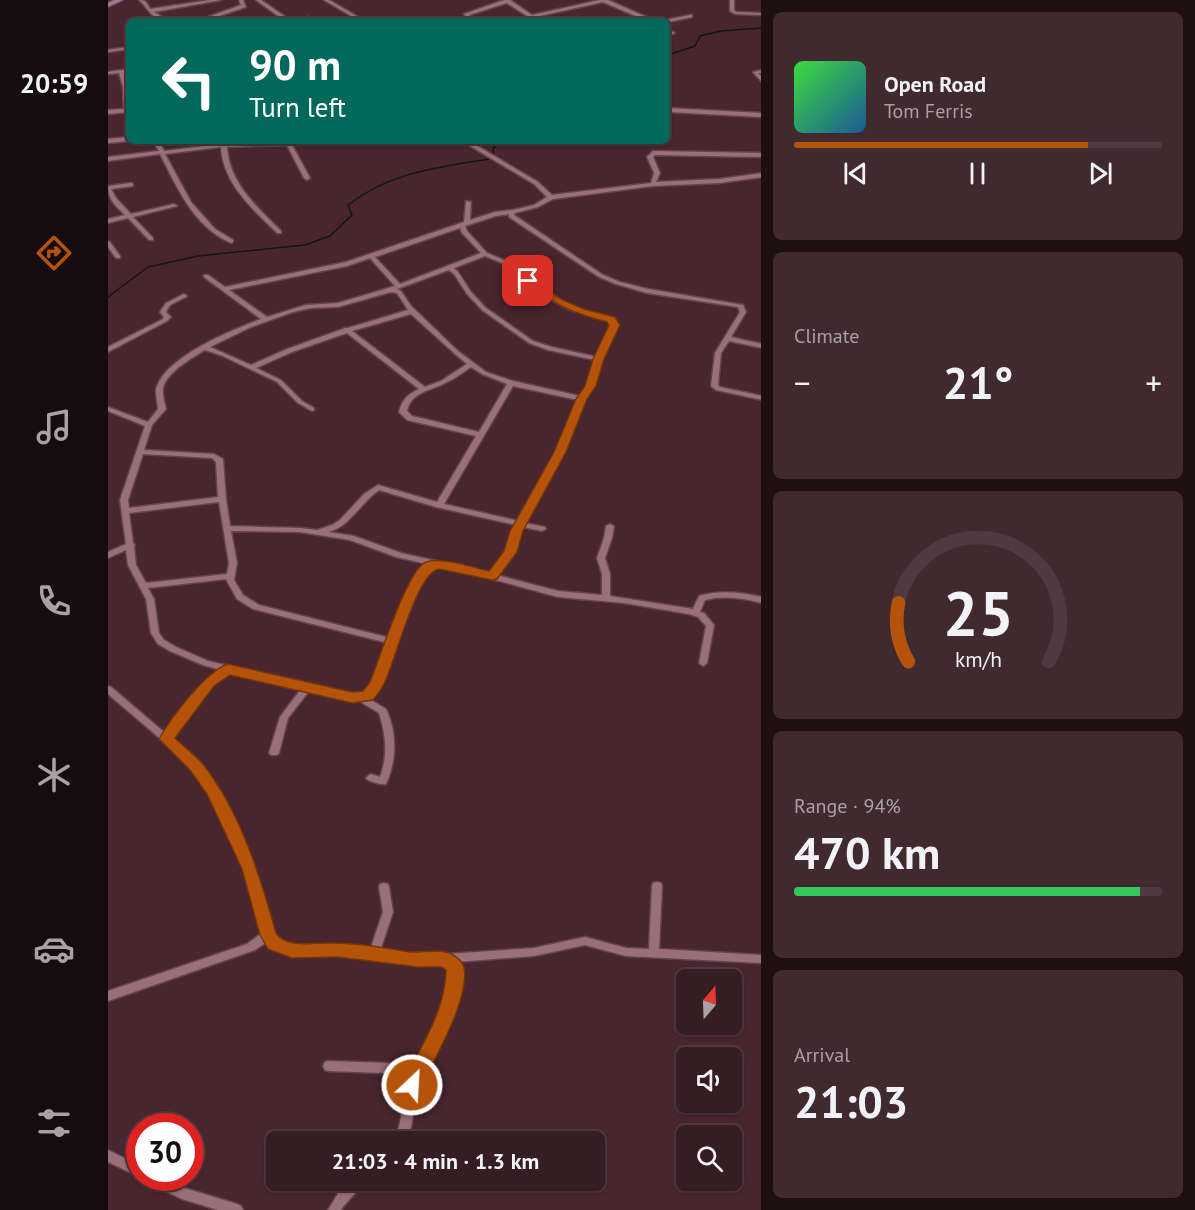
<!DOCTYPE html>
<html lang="en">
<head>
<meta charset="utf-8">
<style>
  body { margin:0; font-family:"PT Sans",sans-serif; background:#412930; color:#f1f3f6; height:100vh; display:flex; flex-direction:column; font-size:22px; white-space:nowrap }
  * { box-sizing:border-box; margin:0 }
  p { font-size:20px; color:#aaa1a6 }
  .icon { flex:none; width:33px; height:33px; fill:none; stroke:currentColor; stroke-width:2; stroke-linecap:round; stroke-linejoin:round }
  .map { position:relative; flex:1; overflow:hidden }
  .drawer { display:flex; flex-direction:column; gap:12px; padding:12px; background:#1e0f13; width:434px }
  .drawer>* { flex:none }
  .hud { position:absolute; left:18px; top:18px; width:544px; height:126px; border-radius:9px; box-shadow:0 2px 4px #0004,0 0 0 2px #503a41; background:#00695c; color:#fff; overflow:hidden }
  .needle { width:39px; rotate:19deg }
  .tools { position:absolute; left:568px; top:969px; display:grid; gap:12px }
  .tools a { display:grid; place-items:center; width:66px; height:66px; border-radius:9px; background:#361c23; box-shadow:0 2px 4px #0004,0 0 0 2px #503a41; font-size:30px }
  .speed { position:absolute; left:18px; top:1113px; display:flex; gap:12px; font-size:30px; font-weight:700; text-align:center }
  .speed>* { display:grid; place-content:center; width:78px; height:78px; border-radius:50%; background:#361c23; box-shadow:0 2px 4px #0004,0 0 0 2px #503a41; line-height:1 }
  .speed .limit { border:9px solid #d22; background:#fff; color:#111 }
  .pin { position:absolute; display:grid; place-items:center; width:51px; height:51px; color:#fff; margin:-26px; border-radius:12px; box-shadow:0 3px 9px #0006 }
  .me { position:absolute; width:66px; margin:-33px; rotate:25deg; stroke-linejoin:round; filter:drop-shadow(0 0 4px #0008) }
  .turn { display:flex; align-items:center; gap:21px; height:126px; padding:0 24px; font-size:27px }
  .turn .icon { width:78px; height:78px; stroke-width:2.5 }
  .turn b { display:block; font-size:42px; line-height:51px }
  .big { font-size:45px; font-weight:800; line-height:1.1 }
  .drawer .card { flex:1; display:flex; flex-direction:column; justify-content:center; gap:9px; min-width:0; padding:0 21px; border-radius:9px; background:#412930 }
  .drawer .dial { align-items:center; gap:0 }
  .dial svg { height:156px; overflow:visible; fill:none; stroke:#503a41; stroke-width:7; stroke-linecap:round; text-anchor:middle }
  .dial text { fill:#f1f3f6; stroke:none }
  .song { display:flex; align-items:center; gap:18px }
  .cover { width:72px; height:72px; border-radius:9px; background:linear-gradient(135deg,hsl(120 70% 55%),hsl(210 70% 35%)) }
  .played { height:6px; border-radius:3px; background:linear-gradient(90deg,#b45309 80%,#503a41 80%) }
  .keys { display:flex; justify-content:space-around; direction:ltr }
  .heat { display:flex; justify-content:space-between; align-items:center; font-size:33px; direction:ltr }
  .charge { height:9px; border-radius:4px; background:linear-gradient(90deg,#34c759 94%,#503a41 0) }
  .trip { position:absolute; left:158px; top:1131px; width:339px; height:60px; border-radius:9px; background:#361c23; box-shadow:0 2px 4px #0004,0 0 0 2px #503a41; font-weight:800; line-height:60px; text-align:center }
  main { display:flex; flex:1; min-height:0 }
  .tabs { display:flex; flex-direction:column; width:108px; justify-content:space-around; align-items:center; background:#160b0e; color:#aaa1a6 }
  .tabs .icon { width:42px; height:42px }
  .tabs .current { color:#b45309 }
  .tabs b { font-size:27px; color:#f1f3f6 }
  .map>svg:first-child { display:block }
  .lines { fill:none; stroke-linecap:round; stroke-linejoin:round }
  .stream { stroke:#121a00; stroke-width:1.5 }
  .street-casing { stroke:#63444e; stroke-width:3 }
  .secondary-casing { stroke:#63444e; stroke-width:3 }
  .street { fill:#996f79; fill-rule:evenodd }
  .secondary { fill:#9f7a94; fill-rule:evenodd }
  .route { fill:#b45309; stroke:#753606; stroke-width:1.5 }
</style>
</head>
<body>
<main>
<nav class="tabs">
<b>20:59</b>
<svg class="icon current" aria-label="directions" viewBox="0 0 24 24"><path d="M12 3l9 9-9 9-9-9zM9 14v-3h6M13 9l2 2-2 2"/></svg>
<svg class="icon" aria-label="music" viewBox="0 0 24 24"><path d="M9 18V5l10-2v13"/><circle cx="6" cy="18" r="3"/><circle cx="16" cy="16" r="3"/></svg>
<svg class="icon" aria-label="phone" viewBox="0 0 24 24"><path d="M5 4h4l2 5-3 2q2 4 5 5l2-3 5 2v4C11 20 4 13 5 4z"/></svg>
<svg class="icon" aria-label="climate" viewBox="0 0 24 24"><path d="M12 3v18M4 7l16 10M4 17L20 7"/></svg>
<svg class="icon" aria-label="car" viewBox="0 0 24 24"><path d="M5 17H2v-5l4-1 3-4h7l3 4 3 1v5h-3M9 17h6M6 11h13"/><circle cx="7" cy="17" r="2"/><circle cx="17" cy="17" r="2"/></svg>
<svg class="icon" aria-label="filters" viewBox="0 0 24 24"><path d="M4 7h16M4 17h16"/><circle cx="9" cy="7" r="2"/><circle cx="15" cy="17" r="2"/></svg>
</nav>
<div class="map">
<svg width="654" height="1210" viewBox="0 0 654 1210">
  <rect width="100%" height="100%" fill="#48252f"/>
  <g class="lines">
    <path class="stream" d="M560 55 587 46 592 36 613 31 654 28
      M0 297 40 267 90 256 197 245 222 236 244 215 240 205C283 171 334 167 386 158L385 149 392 141"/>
    <g class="street-casing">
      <path id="street" d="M31 0C38 0 39 3 42 9L102 0H113L46 12 61 21C44 21 41 9 31 0Z
        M131 0H135L138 7 96 21H89L133 5Z
        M148 0H153L182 20 200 17 212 21 200 19 177 21Z
        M216 0H221L257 21H252Z
        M396 0H402L424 15 492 0H500L541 18V21H537V20L495 2 427 17 432 21H427L399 3 361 15 367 21H362L356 14Z
        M622 0H626V10L628 12 654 13V15L627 14 622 11Z
        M582 15H584V17L560 22 553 21Z
        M560 30 567 33 565 34 560 32Z
        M21 47V49L0 52V50Z
        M21 69V71L16 72 21 87V112L0 114V110L16 109 15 87 11 73 0 74V72Z
        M654 70V73H650L654 77V82L645 72Z
        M560 108 654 113V117L560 112Z
        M21 137V141L0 143V139Z
        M45 141H51L56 151 113 144 111 141H117L118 143 178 141H255L252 143 184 145 202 178 199 180 196 178 179 145 119 147C121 183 149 207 173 231V233H169C145 209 115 184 113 147L57 154 83 202 107 229 125 240V242L123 243C85 226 70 189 52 154L0 161V157L51 151Z
        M354 141H361L430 182 444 195 543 183 546 173 539 157 545 151 654 153V157L547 155 545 157 552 173 548 182 611 179 654 173V177L611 183 545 186 445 199 430 207 407 213 406 215 495 275 512 282 540 289 635 305 638 312 623 337 654 344V348L621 341 613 353 610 385 612 387 654 396V400L608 390 603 386 607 353 632 312 630 307 539 293 508 284 491 277 401 217V214L388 216 357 226 359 231 379 253 398 261 441 295 464 307 505 318 509 325 494 359 485 386 477 399 456 452 417 523 437 527 438 529 434 531 415 527 406 552 389 575 450 591 494 595V574L489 558 496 538 498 526 502 524 506 526 504 538 497 558 502 574V596L585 609 591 596C612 590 632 592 654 597V603C635 598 616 595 597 600L592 612 596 613 606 625 599 663 595 666 591 663 598 626 590 617 581 614 516 603 450 597 384 579 331 567 324 568 315 579 269 691 260 698 278 709C289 732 289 760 278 784 273 785 265 782 260 780L258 778 260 776 263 774 272 777C280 756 278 734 271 713L251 701H244L201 691 180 718 171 753 169 755H163L161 753 172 717 193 689 122 672 105 685 63 738 74 748 102 778 147 869 165 934 170 941 185 947 229 946 262 950 275 912 271 887 272 884 276 883 280 884 281 887 285 912 272 951 310 956 426 948 477 937 518 948 541 949 544 886 545 883 549 882 553 883 554 886 551 949 654 955V963L518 956 477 945 426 956 348 962 352 967V984L338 1031 312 1076 303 1127 296 1142H284L291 1127 302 1074 221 1071 217 1070 215 1066 217 1062 221 1061 308 1064 328 1030 342 984V969L334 963 310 964 229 954 185 955 162 947 159 942 147 950 0 1001V991L139 944 154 933 137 869 93 780 68 752 0 694V686L3 687 57 733 94 686 113 670 95 665 62 651 50 644 43 633 38 599 20 565 18 550 0 558V552L18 544 12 500 37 426 0 411V407L40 422 50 409C50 402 46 392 49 386 61 355 124 330 153 319L96 277V275H100L117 287 238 262 356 222 358 201 363 202 362 220 387 212 405 210 426 205 439 197 426 184ZM352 228 354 233 373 253 292 284 267 257ZM377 256 394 263 437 297 460 309 500 320 503 325 489 357 444 347 425 341 378 308 363 292 350 272 346 268ZM262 258 287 286 230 303 198 305 159 317 121 290 239 266ZM341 270 346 274 359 294 374 310 421 343 440 350 487 360 479 386 472 396 405 381 378 372 350 351 303 306 293 291 289 289ZM283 292 289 293 300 310 240 328H236L235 329 179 349 143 365 102 347 143 327 185 312 203 308 230 307ZM303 314 346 353 359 364 333 381 317 387 244 331ZM239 333 311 389C300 394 294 400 291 412L299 420 368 436 329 502 270 485 256 494 232 520 224 525 209 530 192 528 122 526 118 499 115 459 106 454 36 450 44 425 58 409C57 403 54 396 55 389 57 373 84 358 97 350L115 356 169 382 190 403 204 411 206 410V408L194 401 173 380 148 368 184 352ZM363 367 374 374 399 384 371 432 304 416 299 411C303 391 324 391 339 382 348 378 355 372 363 367ZM405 386 470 400 448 452 411 521 336 504ZM35 454 104 458 108 462 110 497 21 508 20 500ZM271 490 328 507 408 525 398 552 382 573 293 553 246 536 220 532C243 526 252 503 271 490ZM111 502 121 563 119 574 38 583 28 565 26 547 27 545 25 543 21 513ZM123 531 192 532 242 540 288 557 319 564 307 578 282 638 151 605 135 595 126 580 129 563ZM118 579 129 599 145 609 280 643 261 689 251 695H244L100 661 68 647 56 640 51 633 46 599 40 588Z
        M23 183 25 184V186L3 189 8 198 23 214 66 204 69 206 25 217 45 238V240H41L20 218 0 223V219L17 215C8 206 0 200 0 186Z
        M0 241 2 242 12 256V258H8L0 247Z
        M76 294 79 296 78 297 62 305 58 312 63 317 59 321 0 352V347L55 319 56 317 52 312 58 303Z
        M0 1150 32 1166V1177L0 1162Z
        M36 1178H54L76 1188 129 1204 133 1206 135 1210H110L74 1199 38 1182Z
        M242 1180H257C251 1191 240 1199 233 1210H220L231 1192Z"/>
    </g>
    <g class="secondary-casing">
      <path id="secondary" d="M6 0H15L0 7V3Z"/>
    </g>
    <use href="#street" class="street"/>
    <use href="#secondary" class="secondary"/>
  </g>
  <path class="route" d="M420 278 455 300 476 309 507 317 512 325 496 359 488 386 479 399 458 452 415 531 409 552 389 579 384 580 331 569C308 573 287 663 276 684 273 690 269 695 265 700L244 703 122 675 106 686 67 738C75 746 86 754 94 763 132 810 152 876 168 933 178 948 203 943 219 943 247 942 275 948 302 952 314 953 332 948 343 954 348 956 355 962 356 967 363 998 324 1063 311 1091L304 1094 298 1091 295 1085C311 1047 337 1014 338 970L334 967H310L229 957 184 958 160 949 152 935 134 869 99 794 82 770 51 739C62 719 98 671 120 664L244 692 255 691 262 682C272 658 297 576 316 563 329 555 366 568 381 571L396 551 402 531 446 452 468 399 477 386 485 359 501 325 499 322C463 313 447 304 417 283L415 281Z"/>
</svg>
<div class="tools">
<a><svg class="needle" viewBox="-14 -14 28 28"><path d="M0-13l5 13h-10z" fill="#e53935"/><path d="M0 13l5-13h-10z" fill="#aaa1a6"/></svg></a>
<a><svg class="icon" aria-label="sound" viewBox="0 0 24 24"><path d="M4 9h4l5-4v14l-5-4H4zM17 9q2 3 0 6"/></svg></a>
<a><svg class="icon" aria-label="search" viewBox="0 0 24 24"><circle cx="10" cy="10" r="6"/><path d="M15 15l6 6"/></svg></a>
</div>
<div class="speed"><div class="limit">30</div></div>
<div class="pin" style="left:420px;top:281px;background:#d93025"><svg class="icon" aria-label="arrive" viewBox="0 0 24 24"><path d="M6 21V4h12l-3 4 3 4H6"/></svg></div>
<svg class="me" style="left:304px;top:1085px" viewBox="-20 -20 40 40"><circle r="17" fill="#b45309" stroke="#fff" stroke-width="3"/><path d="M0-11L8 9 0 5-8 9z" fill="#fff"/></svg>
<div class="trip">21:03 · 4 min · 1.3 km</div>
<div class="hud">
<div class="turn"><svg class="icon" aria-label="left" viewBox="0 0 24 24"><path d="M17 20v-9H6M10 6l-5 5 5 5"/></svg><div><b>90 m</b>Turn left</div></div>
</div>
</div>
<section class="drawer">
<div class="card">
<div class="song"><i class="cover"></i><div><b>Open Road</b><p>Tom Ferris</p></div></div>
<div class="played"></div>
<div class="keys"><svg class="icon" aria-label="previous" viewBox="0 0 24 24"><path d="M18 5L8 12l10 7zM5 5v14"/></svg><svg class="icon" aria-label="pause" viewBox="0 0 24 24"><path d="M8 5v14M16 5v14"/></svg><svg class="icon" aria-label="next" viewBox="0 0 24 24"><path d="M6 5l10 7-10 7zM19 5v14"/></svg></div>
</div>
<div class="card"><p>Climate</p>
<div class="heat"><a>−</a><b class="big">21°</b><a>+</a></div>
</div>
<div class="card dial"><svg viewBox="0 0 100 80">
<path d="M14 69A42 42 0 1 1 86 69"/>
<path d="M14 69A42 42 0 0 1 9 39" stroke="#b45309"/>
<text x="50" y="56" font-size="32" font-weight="700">25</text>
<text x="50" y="72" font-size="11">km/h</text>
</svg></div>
<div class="card"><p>Range · 94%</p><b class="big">470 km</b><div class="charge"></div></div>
<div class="card"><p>Arrival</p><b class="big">21:03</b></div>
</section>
</main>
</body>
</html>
